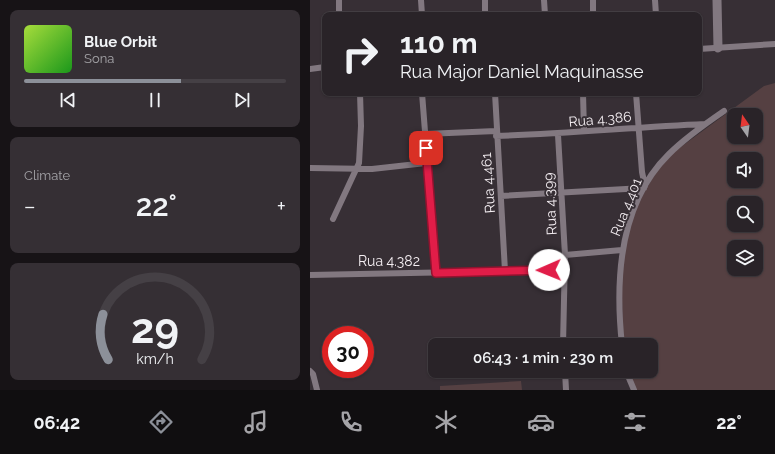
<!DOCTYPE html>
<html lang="en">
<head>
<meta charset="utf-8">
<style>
  body { margin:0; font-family:Raleway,sans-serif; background:#352f34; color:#f1f3f6; height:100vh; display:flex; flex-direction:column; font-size:15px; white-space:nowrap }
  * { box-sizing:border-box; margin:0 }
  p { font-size:13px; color:#a5a4a8 }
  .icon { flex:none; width:22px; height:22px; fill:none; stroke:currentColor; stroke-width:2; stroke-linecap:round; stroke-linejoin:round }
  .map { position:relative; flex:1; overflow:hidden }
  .side { display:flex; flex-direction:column; gap:10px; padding:10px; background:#171316; width:310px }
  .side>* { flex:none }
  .hud { position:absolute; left:12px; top:12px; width:380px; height:84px; border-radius:8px; box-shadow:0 1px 3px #0004,0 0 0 1px #454045; background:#292328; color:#f1f3f6; overflow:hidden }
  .needle { width:26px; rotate:346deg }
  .buttons { position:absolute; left:417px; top:108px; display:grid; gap:8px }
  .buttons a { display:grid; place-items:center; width:36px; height:36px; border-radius:8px; background:#292328; box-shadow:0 1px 3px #0004,0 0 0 1px #454045; font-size:20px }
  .speed { position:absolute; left:12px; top:326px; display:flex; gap:8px; font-size:20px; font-weight:700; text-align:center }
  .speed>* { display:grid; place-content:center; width:52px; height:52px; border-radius:50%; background:#292328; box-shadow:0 1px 3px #0004,0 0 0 1px #454045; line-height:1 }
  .speed .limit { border:6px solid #d22; background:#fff; color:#111 }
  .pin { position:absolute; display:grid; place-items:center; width:34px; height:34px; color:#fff; margin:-17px; border-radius:8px; box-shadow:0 2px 6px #0006 }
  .me { position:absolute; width:44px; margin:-22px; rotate:269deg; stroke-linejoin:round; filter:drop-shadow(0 0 3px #0008) }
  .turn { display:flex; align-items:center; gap:14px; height:84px; padding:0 12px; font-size:18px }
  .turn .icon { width:52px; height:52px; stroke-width:2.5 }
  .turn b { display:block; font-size:28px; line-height:34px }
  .big { font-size:30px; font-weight:600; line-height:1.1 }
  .side .card { flex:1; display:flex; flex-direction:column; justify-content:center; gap:6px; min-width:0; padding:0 14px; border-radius:8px; background:#352f34 }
  .side .dial { align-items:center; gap:0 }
  .dial svg { height:104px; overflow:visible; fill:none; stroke:#454045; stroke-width:7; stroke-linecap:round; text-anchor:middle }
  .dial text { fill:#f1f3f6; stroke:none }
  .song { display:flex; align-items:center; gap:12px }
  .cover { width:48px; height:48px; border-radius:6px; background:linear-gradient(135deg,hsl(80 70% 55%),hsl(120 70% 35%)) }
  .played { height:4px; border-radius:2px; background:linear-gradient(90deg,#8c9099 60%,#454045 60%) }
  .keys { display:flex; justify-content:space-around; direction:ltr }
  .heat { display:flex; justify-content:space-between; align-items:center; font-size:22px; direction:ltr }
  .trip { position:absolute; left:118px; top:338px; width:230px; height:40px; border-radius:8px; background:#292328; box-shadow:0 1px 3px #0004,0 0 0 1px #454045; font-weight:600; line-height:40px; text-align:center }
  .menu { display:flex; height:64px; justify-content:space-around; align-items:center; background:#100e10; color:#a5a4a8 }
  .menu .icon { width:28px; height:28px }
  .menu .on { color:#8c9099 }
  .menu b { font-size:18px; color:#f1f3f6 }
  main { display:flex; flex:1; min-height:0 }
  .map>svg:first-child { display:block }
  .green { fill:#554042; fill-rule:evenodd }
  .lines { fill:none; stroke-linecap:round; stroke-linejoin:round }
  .street { stroke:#827880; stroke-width:6 }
  .secondary { stroke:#827880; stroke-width:9 }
  .route-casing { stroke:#92132f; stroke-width:10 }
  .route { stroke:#e11d48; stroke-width:7 }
  .labels { text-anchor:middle; stroke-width:4; stroke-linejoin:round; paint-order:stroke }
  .street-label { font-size:14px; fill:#f4eef2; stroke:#372f35 }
</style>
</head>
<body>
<main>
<section class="side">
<div class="card">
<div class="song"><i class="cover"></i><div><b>Blue Orbit</b><p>Sona</p></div></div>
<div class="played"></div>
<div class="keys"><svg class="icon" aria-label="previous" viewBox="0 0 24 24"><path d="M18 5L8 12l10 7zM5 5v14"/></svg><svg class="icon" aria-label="pause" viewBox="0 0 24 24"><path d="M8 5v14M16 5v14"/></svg><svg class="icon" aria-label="next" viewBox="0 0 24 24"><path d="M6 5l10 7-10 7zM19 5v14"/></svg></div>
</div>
<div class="card"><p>Climate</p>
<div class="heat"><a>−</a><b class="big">22°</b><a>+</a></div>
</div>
<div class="card dial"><svg viewBox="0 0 100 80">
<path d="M14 69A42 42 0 1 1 86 69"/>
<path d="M14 69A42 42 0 0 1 10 34" stroke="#8c9099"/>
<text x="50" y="56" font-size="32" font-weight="700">29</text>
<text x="50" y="72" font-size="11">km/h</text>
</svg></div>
</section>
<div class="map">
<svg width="465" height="390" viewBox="0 0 465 390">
  <rect width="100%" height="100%" fill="#372f35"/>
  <path class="green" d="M465 83V390H326L316 371H341V345H313L311 256 326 207 353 160 454 86ZM424 115H446V137H424ZM424 159H446V181H424ZM424 203H446V225H424ZM424 247H446V269H424Z
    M211 381 212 390H130V386Z"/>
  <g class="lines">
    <path class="street" d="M29 0V15
      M111 0 112 15
      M175 0V15
      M234 0 235 15
      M283 0V15
      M345 0 346 15
      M389 49 465 44
      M0 69 15 67
      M112 93 126 273
      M185 93 195 271
      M273 93 274 131
      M326 93 332 172 335 186
      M115 134 186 131
      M248 135 255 255 253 345
      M186 136C256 134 325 127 395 124
      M0 168 62 169 116 163
      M191 196 334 188
      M23 219 49 163 51 126 50 93
      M255 255 312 250
      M0 275 253 270
      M312 345C305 280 309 203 359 154 375 138 395 124 414 111
      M0 371 3 374 7 390
      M255 371 256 390
      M316 371 324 390"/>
    <path class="secondary" d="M407 0 408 48"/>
  </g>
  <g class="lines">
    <g class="route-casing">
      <path id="route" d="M116 148 126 273 239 270"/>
    </g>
    <use href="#route" class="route"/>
  </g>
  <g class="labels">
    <g class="street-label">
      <text transform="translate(290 119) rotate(-5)" y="5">Rua 4.386</text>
      <text transform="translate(178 183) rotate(-94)" y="5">Rua 4.461</text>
      <text transform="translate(240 204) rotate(-93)" y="5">Rua 4.399</text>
      <text transform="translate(316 207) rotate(-68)" y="5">Rua 4.401</text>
      <text x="79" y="266">Rua 4.382</text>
    </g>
  </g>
</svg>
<div class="buttons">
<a><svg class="needle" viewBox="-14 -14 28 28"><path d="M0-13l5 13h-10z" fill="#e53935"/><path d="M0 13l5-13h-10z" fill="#a5a4a8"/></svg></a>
<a><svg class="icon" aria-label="sound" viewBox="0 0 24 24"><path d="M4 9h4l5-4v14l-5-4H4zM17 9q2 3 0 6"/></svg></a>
<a><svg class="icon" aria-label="search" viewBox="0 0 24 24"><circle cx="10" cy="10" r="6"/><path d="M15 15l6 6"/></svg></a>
<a><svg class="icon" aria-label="layers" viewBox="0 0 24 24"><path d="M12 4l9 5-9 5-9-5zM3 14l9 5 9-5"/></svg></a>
</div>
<div class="speed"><div class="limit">30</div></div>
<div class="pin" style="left:116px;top:148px;background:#d93025"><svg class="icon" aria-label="arrive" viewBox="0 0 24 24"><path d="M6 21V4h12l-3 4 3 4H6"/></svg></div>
<svg class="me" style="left:239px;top:270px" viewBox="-20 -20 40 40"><circle r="19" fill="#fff"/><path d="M0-13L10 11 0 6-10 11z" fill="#e11d48"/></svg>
<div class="trip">06:43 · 1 min · 230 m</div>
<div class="hud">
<div class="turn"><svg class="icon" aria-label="right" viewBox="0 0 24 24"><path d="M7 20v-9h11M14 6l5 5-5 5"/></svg><div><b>110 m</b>Rua Major Daniel Maquinasse</div></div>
</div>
</div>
</main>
<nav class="menu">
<b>06:42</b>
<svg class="icon on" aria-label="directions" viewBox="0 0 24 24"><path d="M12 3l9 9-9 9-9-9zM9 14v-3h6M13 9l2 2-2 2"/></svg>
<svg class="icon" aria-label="music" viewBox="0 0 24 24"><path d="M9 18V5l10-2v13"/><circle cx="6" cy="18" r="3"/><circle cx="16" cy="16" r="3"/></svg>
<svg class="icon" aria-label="phone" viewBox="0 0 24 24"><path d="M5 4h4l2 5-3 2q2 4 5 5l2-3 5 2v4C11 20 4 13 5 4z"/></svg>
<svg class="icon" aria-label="climate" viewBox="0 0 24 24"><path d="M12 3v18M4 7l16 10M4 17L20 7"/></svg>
<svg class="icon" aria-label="car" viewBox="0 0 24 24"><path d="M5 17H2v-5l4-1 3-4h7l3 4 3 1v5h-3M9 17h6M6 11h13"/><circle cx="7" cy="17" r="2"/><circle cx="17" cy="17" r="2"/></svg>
<svg class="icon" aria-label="filters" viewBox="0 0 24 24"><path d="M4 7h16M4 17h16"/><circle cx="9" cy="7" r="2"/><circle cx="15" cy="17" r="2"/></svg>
<b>22°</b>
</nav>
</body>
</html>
